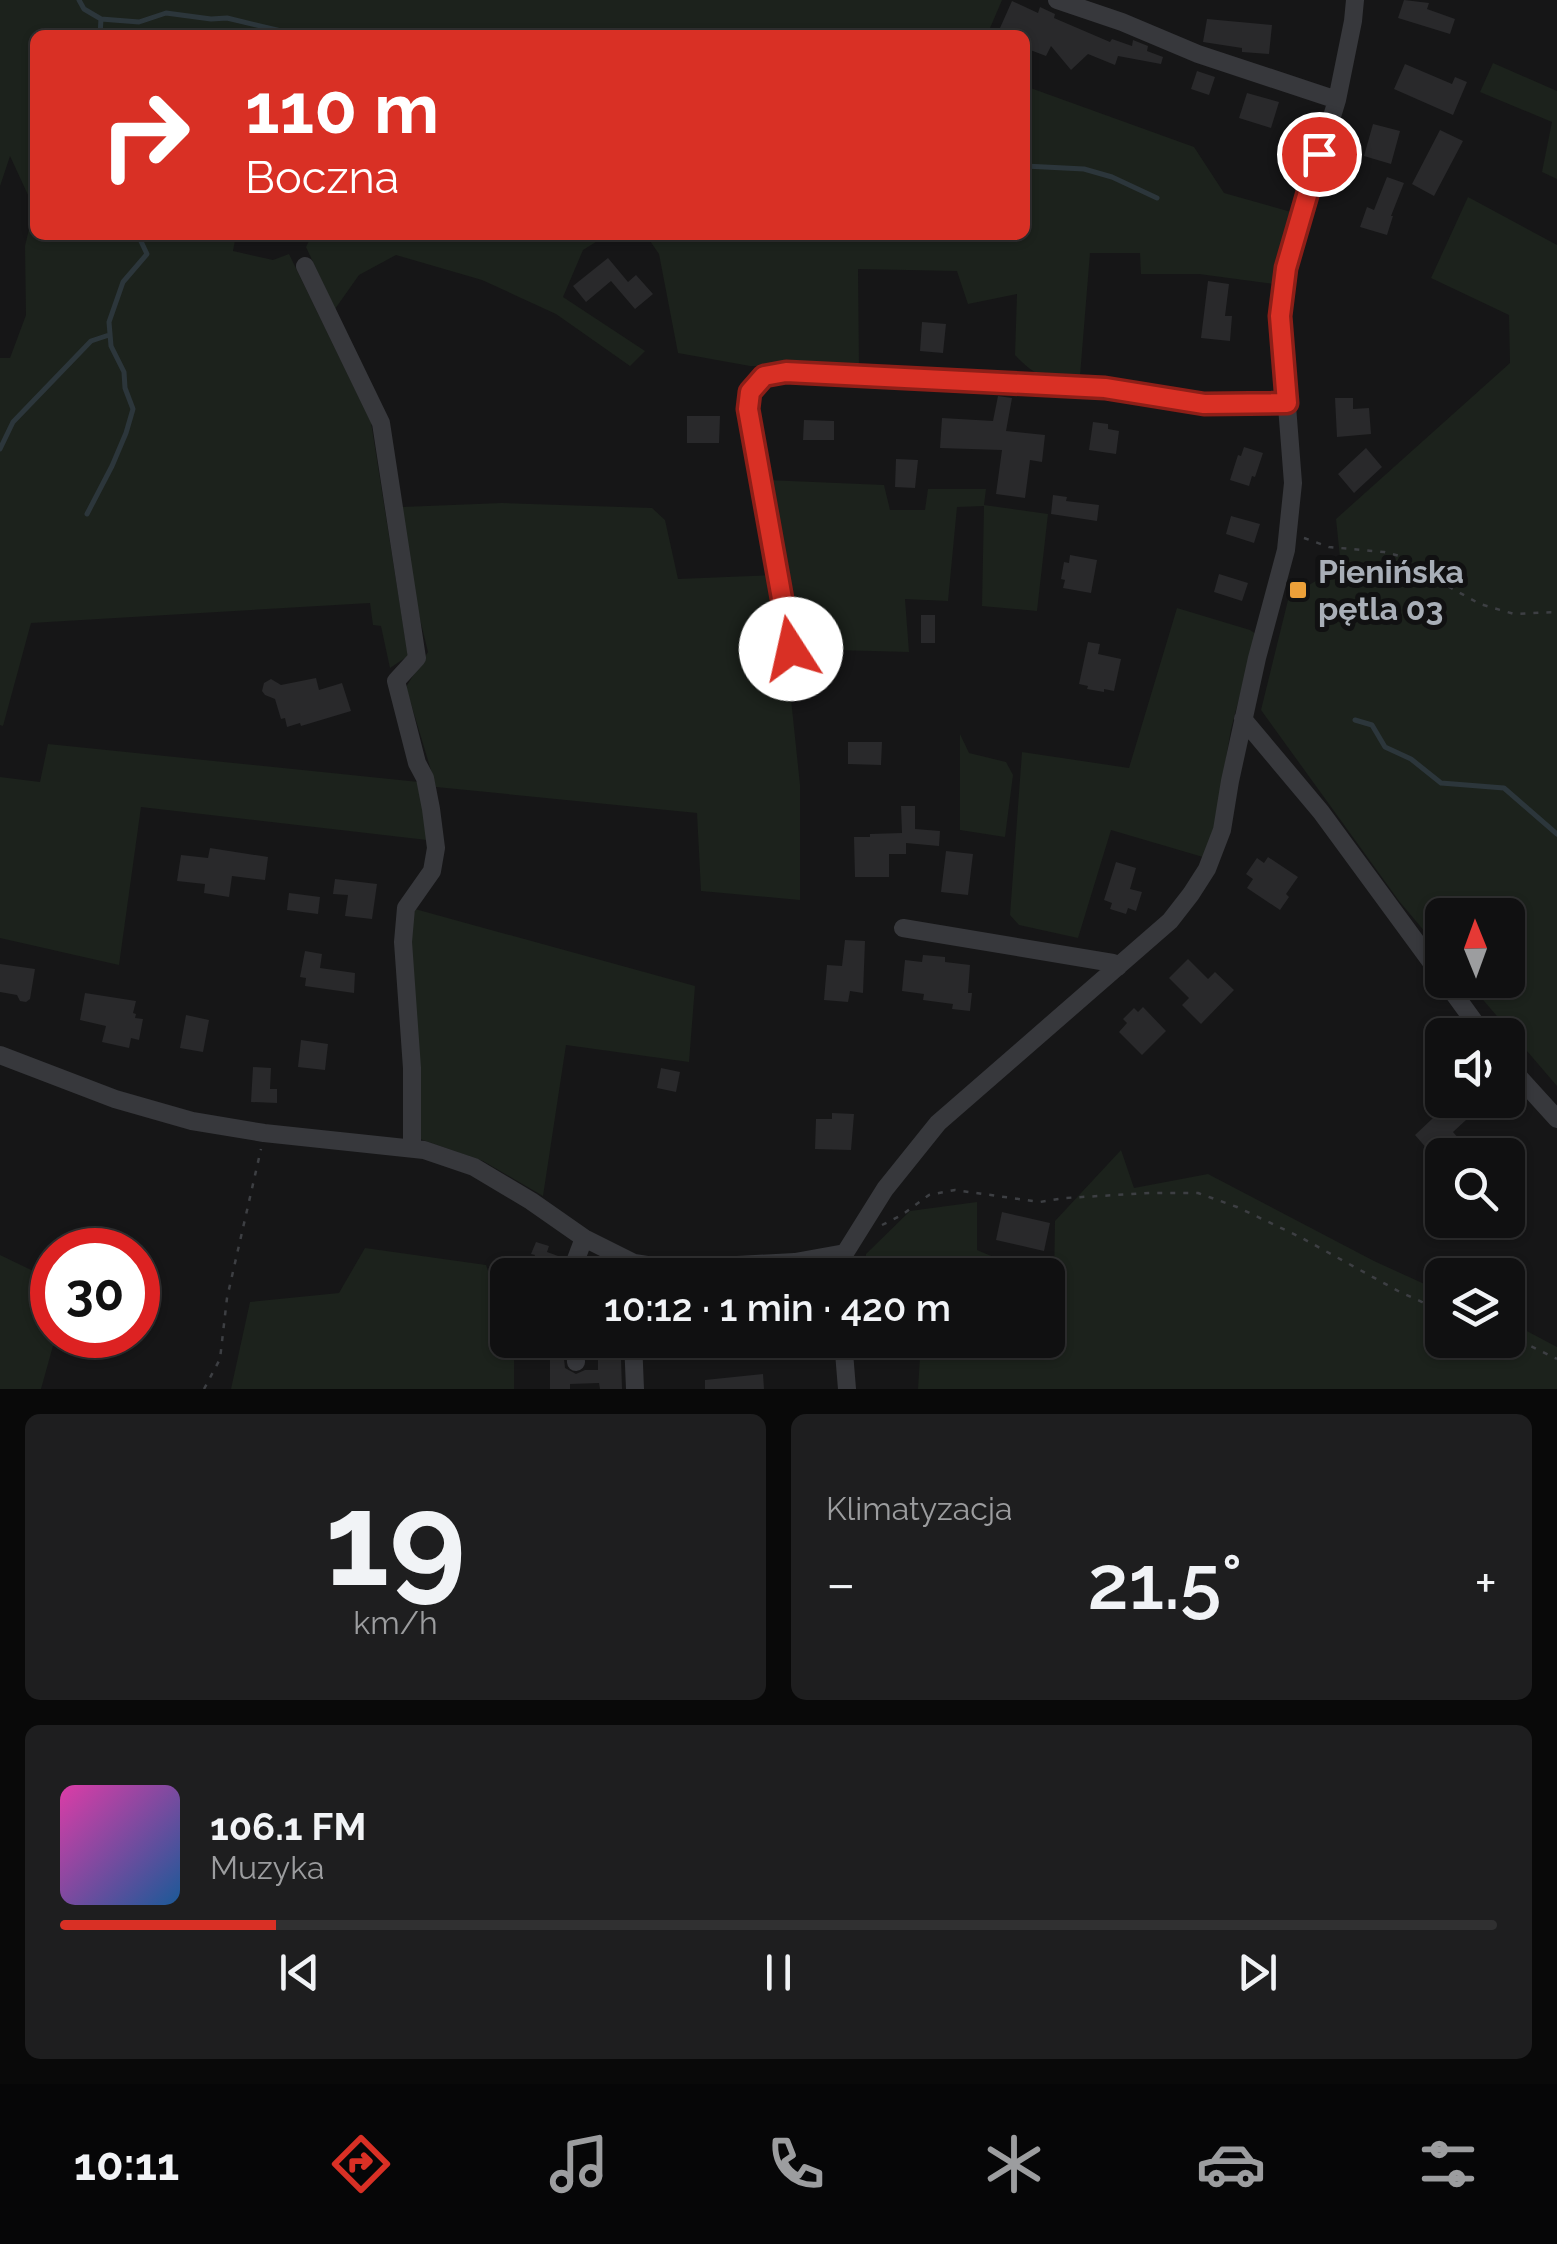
<!DOCTYPE html>
<html lang="pl">
<head>
<meta charset="utf-8">
<style>
  body { margin:0; font-family:Raleway,sans-serif; background:#1e1e1f; color:#f1f3f6; height:100vh; display:flex; flex-direction:column; font-size:38px; white-space:nowrap }
  * { box-sizing:border-box; margin:0 }
  p { font-size:32px; color:#9c9d9f }
  .icon { flex:none; width:55px; height:55px; fill:none; stroke:currentColor; stroke-width:2; stroke-linecap:round; stroke-linejoin:round }
  .map { position:relative; height:1389px; overflow:hidden }
  .side { display:flex; flex-direction:column; gap:25px; padding:25px; background:#090909; flex:1 }
  .side>* { flex:none }
  .hud { position:absolute; left:30px; top:30px; width:1000px; height:210px; border-radius:15px; box-shadow:0 2px 8px #0004,0 0 0 2px #303031; background:#d93025; color:#fff; overflow:hidden }
  .needle { width:65px; rotate:359deg }
  .controls { position:absolute; left:1425px; top:898px; display:grid; gap:20px }
  .controls a { display:grid; place-items:center; width:100px; height:100px; border-radius:15px; background:#101011; box-shadow:0 2px 8px #0004,0 0 0 2px #303031; font-size:50px }
  .speed { position:absolute; left:30px; top:1228px; display:flex; gap:20px; font-size:50px; font-weight:700; text-align:center }
  .speed>* { display:grid; place-content:center; width:130px; height:130px; border-radius:50%; background:#101011; box-shadow:0 2px 8px #0004,0 0 0 2px #303031; line-height:1 }
  .speed .limit { border:15px solid #d22; background:#fff; color:#111 }
  .pin { position:absolute; display:grid; place-items:center; width:85px; height:85px; color:#fff; margin:-42px; border:5px solid #fff; border-radius:50%; box-shadow:0 2px 10px #0007 }
  .me { position:absolute; width:110px; margin:-55px; rotate:350deg; stroke-linejoin:round; filter:drop-shadow(0 0 8px #0008) }
  .turn { display:flex; align-items:center; gap:35px; height:210px; padding:0 50px; font-size:45px }
  .turn .icon { width:130px; height:130px; stroke-width:2.5 }
  .turn b { display:block; font-size:70px; line-height:85px }
  .big { font-size:75px; font-weight:600; line-height:1.1 }
  .side .tile { flex:1; display:flex; flex-direction:column; justify-content:center; gap:15px; min-width:0; padding:0 35px; border-radius:15px; background:#1e1e1f }
  .side .dial { align-items:center; gap:0 }
  .dial b { font-size:130px; line-height:1 }
  .song { display:flex; align-items:center; gap:30px }
  .cover { width:120px; height:120px; border-radius:15px; background:linear-gradient(135deg,hsl(320 70% 55%),hsl(210 70% 35%)) }
  .played { height:10px; border-radius:5px; background:linear-gradient(90deg,#d93025 15%,#303031 15%) }
  .keys { display:flex; justify-content:space-around; direction:ltr }
  .heat { display:flex; justify-content:space-between; align-items:center; font-size:55px; direction:ltr }
  .side .tiles { flex:1; display:grid; gap:25px; grid-template-columns:1fr 1fr }
  .tile:last-child { grid-column:span 2 }
  .trip { position:absolute; left:490px; top:1258px; width:575px; height:100px; border-radius:15px; background:#101011; box-shadow:0 2px 8px #0004,0 0 0 2px #303031; font-weight:600; line-height:100px; text-align:center }
  .tabs { display:flex; height:160px; justify-content:space-around; align-items:center; background:#060607; color:#9c9d9f }
  .tabs .icon { width:70px; height:70px }
  .tabs .on { color:#d93025 }
  .tabs b { font-size:45px; color:#f1f3f6 }
  .map>svg:first-child { display:block }
  .green { fill:#1c221c }
  .lines { fill:none; stroke-linecap:round; stroke-linejoin:round }
  .stream { stroke:#2c363b; stroke-width:5 }
  .building { fill:#29292b }
  .path { stroke:#3d3f43; stroke-width:2.5; stroke-dasharray:5 8; stroke-linecap:butt }
  .minor { stroke:#37383c; stroke-width:18 }
  .route-casing { stroke:#8d1f18; stroke-width:25 }
  .route { stroke:#d93025; stroke-width:18 }
  .poi-dot { fill:#eca039; stroke:#111112; stroke-width:4 }
  .labels { text-anchor:middle; stroke-width:10; stroke-linejoin:round; paint-order:stroke }
  .poi-label { font-size:32px; font-weight:bold; fill:#a8aeb7; stroke:#111112; text-anchor:start }
</style>
</head>
<body>
<div class="map">
<svg width="1557" height="1389" viewBox="0 0 1557 1389">
  <rect width="100%" height="100%" fill="#161617"/>
  <path class="green" d="M0 0H1002L987 35H35V235H236L233 251 273 260 289 254 371 422 408 656 390 668 381 626 373 625 370 603 31 623 3 726 0 725V358H10L26 315 25 246 34 208 10 156 0 186Z
    M1493 63 1557 91V179L1542 172 1552 122 1480 92Z
    M1025 86 1194 147 1224 193 1291 212 1273 284 1199 274H1141L1140 253H1090L1080 376C1045 377 1040 381 1015 355L1017 294 968 304 957 271 858 269 859 367 750 366 678 353 659 254 646 235H1025Z
    M1468 197 1557 245V1086L1466 980H1508V915H1442V952L1399 901 1261 710 1289 596 1341 567 1336 519 1510 363 1509 315 1431 278Z
    M312 235H607L583 250 563 297 645 351 630 366 556 314 482 280 396 255 359 275 335 309 306 247Z
    M767 480 884 485 890 510H925L928 489H986L984 505 1048 514 1037 611 982 606 984 506 957 507 948 601 905 599 909 652 798 649Z
    M502 503 652 508 665 520 678 579 773 575 786 651 800 785V900L701 891 697 813 436 787 406 687 428 652 418 611 402 507Z
    M1177 608 1250 630 1256 634 1231 729 1213 836 1203 857 1111 830 1078 938 1019 925 1010 915 1022 752 1129 768Z
    M960 734 969 753 1006 762 1013 775 1005 837 960 830Z
    M48 744 419 782 427 840 141 807 119 965 0 938V777L40 782Z
    M415 909 695 986 689 1062 566 1045 543 1196 483 1161 420 1139 410 972 411 923Z
    M1121 1150 1134 1188 1208 1174 1374 1261 1442 1292V1340H1508V1321L1557 1347V1389H918L920 1357 882 1345 878 1340H1048V1280L1054 1282 1055 1221Z
    M977 1202V1250L1036 1275H864L866 1254 910 1211Z
    M365 1248 486 1265 507 1324 508 1340H513L514 1342V1389H231L250 1302 339 1293Z
    M0 1255 52 1280V1335H56L41 1389H0Z"/>
  <g class="lines">
    <path class="stream" d="M79 0 84 9 101 19 139 22 166 13 211 19 227 18 281 31H312L320 35
      M100 35 101 19
      M1025 166 1084 169 1112 177 1157 198
      M0 449 13 422 91 341 109 335
      M87 514 112 466 126 433 133 409 125 388 124 372 111 346 109 322 123 282 147 254 138 235
      M1355 720 1372 725 1385 747 1411 759 1441 783 1504 788 1557 834"/>
  </g>
  <path class="building" d="M1404 0 1429 3 1427 9 1455 19 1450 34 1398 18Z
    M1012 1 1038 13 1040 7 1055 14 1054 18 1110 42 1112 39 1132 46 1133 40 1148 46 1147 51 1163 57 1161 64 1118 56 1115 65 1088 54 1071 70 1051 46 1046 56 1025 48V35H1015L1000 28Z
    M1207 19 1272 25 1269 54 1242 52V48L1203 42Z
    M1405 64 1452 84 1455 77 1467 82 1453 115 1394 89Z
    M1197 71 1215 77 1209 95 1191 89Z
    M1247 93 1279 102 1271 128 1239 118Z
    M1373 124 1400 131 1391 164 1364 156Z
    M1440 130 1463 141 1434 196 1412 184Z
    M1387 177 1404 183 1391 216H1393L1387 235 1360 227 1367 207 1374 210Z
    M608 258 628 282 636 275 653 294 635 309 611 281 586 302 573 286Z
    M1208 281 1229 284 1225 316H1232L1230 341 1201 338Z
    M922 322 946 324 943 353 920 351Z
    M998 396 1012 398 1006 431 1045 435 1042 462 1030 460 1025 498 996 494 1002 450 940 448 942 418 993 421Z
    M1335 398H1353V409L1369 408 1371 434 1337 437Z
    M687 416H720L719 443H687Z
    M804 420 834 421V440H803Z
    M1093 422 1108 424V429L1119 431 1116 454 1089 450Z
    M1244 447 1263 453 1255 477 1252 476 1249 486 1230 480 1238 455 1241 456Z
    M1366 448 1382 467 1354 493 1338 474Z
    M896 459 918 460 915 488 895 487Z
    M1053 495 1067 497 1066 501 1099 505 1097 521 1051 514Z
    M1231 516 1260 524 1254 543 1226 534Z
    M1070 555 1097 560 1091 593 1063 588 1065 580 1061 579 1064 562 1069 563Z
    M1219 574 1248 583 1242 601 1214 592Z
    M921 615H935V643H921Z
    M1088 642 1100 644 1098 654 1121 659 1114 691 1104 689V692L1087 689 1088 686 1079 684Z
    M316 678 319 690 342 683 351 711 301 726 300 723 287 727 285 718 281 719 275 699 265 695 262 691 264 683 271 679 281 685Z
    M848 742H882L881 765 848 764Z
    M901 806H915V829L940 831 939 846 906 843V854H889V877H855L854 837H870V834L902 833Z
    M210 848 268 857 265 880 232 876 229 897 204 893 205 884 177 881 181 855 208 858Z
    M946 851 973 854 968 895 941 892Z
    M1268 857 1298 877 1286 894 1289 897 1280 910 1247 888 1253 879 1246 874 1257 858 1264 863Z
    M1116 862 1136 868 1130 889 1142 892 1136 911 1128 908 1126 914 1110 909 1112 903 1104 900Z
    M335 879 377 884 372 919 345 916 348 895 333 894Z
    M289 893 320 897 318 914 287 910Z
    M845 940 865 941 863 993 850 991 848 1002 824 1000 827 965 842 966Z
    M305 951 322 954 320 968 355 973 354 993 305 986 306 978 300 977Z
    M923 955 945 957V962L970 965 968 993H972L970 1011 952 1009 953 1004 923 1000 924 994 902 991 905 960 922 962Z
    M1188 959 1208 979 1215 972 1234 990 1201 1024 1182 1005 1189 998 1169 978Z
    M0 964 35 969 30 999 26 1002 20 1001 17 995 0 992Z
    M85 993 136 1001 133 1013 136 1014 135 1018 143 1019 139 1040 131 1038 129 1048 102 1042 106 1026 80 1020Z
    M1143 1007 1166 1031 1142 1055 1119 1032 1127 1023 1123 1019 1134 1008 1138 1012Z
    M186 1015 209 1020 203 1052 180 1048Z
    M301 1040 328 1044 325 1070 298 1067Z
    M253 1067 271 1068 270 1089H277V1103L251 1102Z
    M661 1068 680 1072 676 1092 657 1088Z
    M1450 1102 1466 1120 1453 1132 1473 1155H1442V1166L1415 1135Z
    M832 1113 854 1114 851 1150 815 1149 816 1119H832Z
    M1508 1183 1526 1203 1508 1219Z
    M1002 1212 1050 1223 1044 1251 996 1240Z
    M536 1242 549 1246 547 1252 558 1256 555 1263 558 1264 554 1275H528L535 1255 531 1254Z
    M550 1350H563L565 1368 576 1374 585 1370H598V1360L621 1359 622 1389H600L599 1383 570 1384V1389H550Z
    M763 1374 764 1389H705V1380Z"/>
  <g class="lines">
    <path class="path" d="M1304 538 1329 547 1384 552 1408 558 1442 583 1480 604 1514 614 1557 612
      M882 1225 902 1215 929 1195 955 1190 1040 1202 1065 1198 1150 1193H1198L1237 1207 1300 1237 1400 1292 1442 1311
      M1508 1335 1557 1359
      M204 1389 220 1359 227 1298 261 1149"/>
    <path class="minor" d="M1057 0 1122 22 1198 54 1337 100
      M305 266 381 423 417 658 396 681 417 763 425 778 431 809 436 848 432 871 406 908 403 942 412 1068V1148
      M791 649 748 409 750 392 764 375 786 372 1105 388 1204 404 1287 403
      M1243 719 1321 812 1442 977
      M903 928 1113 963 1118 967
      M1444 980 1484 1035
      M0 1055 115 1099 192 1121 264 1133 424 1150 474 1167 531 1201 584 1238 634 1263 660 1267 737 1265 795 1262 845 1253
      M1508 1065 1557 1119
      M574 1275 575 1262 584 1238
      M843 1275 845 1253 885 1189 938 1123 1170 921 1191 894 1207 869 1222 830 1230 781 1257 658 1286 550 1293 483 1280 316 1286 268 1337 100 1353 21 1355 0
      M575 1340 576 1362
      M633 1340 635 1389
      M843 1340 847 1389"/>
  </g>
  <g class="lines">
    <g class="route-casing">
      <path id="route" d="M791 649 748 409 750 392 764 376 786 372 1105 388 1204 404 1287 403 1280 316 1286 268 1319 154"/>
    </g>
    <use href="#route" class="route"/>
  </g>
  <rect class="poi-dot" x="1288" y="580" width="20" height="20" rx="5"/>
  <g class="labels">
    <g class="poi-label">
      <text x="1318" y="583">Pienińska<tspan x="1318" dy="37">pętla 03</tspan></text>
    </g>
  </g>
</svg>
<div class="controls">
<a><svg class="needle" viewBox="-14 -14 28 28"><path d="M0-13l5 13h-10z" fill="#e53935"/><path d="M0 13l5-13h-10z" fill="#9c9d9f"/></svg></a>
<a><svg class="icon" aria-label="sound" viewBox="0 0 24 24"><path d="M4 9h4l5-4v14l-5-4H4zM17 9q2 3 0 6"/></svg></a>
<a><svg class="icon" aria-label="search" viewBox="0 0 24 24"><circle cx="10" cy="10" r="6"/><path d="M15 15l6 6"/></svg></a>
<a><svg class="icon" aria-label="layers" viewBox="0 0 24 24"><path d="M12 4l9 5-9 5-9-5zM3 14l9 5 9-5"/></svg></a>
</div>
<div class="speed"><div class="limit">30</div></div>
<div class="pin" style="left:1319px;top:154px;background:#d93025"><svg class="icon" aria-label="arrive" viewBox="0 0 24 24"><path d="M6 21V4h12l-3 4 3 4H6"/></svg></div>
<svg class="me" style="left:791px;top:649px" viewBox="-20 -20 40 40"><circle r="19" fill="#fff"/><path d="M0-13L10 11 0 6-10 11z" fill="#d93025"/></svg>
<div class="trip">10:12 · 1 min · 420 m</div>
<div class="hud">
<div class="turn"><svg class="icon" aria-label="right" viewBox="0 0 24 24"><path d="M7 20v-9h11M14 6l5 5-5 5"/></svg><div><b>110 m</b>Boczna</div></div>
</div>
</div>
<section class="side">
<div class="tiles">
<div class="tile dial"><b>19</b><p>km/h</p></div>
<div class="tile"><p>Klimatyzacja</p>
<div class="heat"><a>−</a><b class="big">21.5°</b><a>+</a></div>
</div>
<div class="tile">
<div class="song"><i class="cover"></i><div><b>106.1 FM</b><p>Muzyka</p></div></div>
<div class="played"></div>
<div class="keys"><svg class="icon" aria-label="previous" viewBox="0 0 24 24"><path d="M18 5L8 12l10 7zM5 5v14"/></svg><svg class="icon" aria-label="pause" viewBox="0 0 24 24"><path d="M8 5v14M16 5v14"/></svg><svg class="icon" aria-label="next" viewBox="0 0 24 24"><path d="M6 5l10 7-10 7zM19 5v14"/></svg></div>
</div>
</div>
</section>
<nav class="tabs">
<b>10:11</b>
<svg class="icon on" aria-label="directions" viewBox="0 0 24 24"><path d="M12 3l9 9-9 9-9-9zM9 14v-3h6M13 9l2 2-2 2"/></svg>
<svg class="icon" aria-label="music" viewBox="0 0 24 24"><path d="M9 18V5l10-2v13"/><circle cx="6" cy="18" r="3"/><circle cx="16" cy="16" r="3"/></svg>
<svg class="icon" aria-label="phone" viewBox="0 0 24 24"><path d="M5 4h4l2 5-3 2q2 4 5 5l2-3 5 2v4C11 20 4 13 5 4z"/></svg>
<svg class="icon" aria-label="climate" viewBox="0 0 24 24"><path d="M12 3v18M4 7l16 10M4 17L20 7"/></svg>
<svg class="icon" aria-label="car" viewBox="0 0 24 24"><path d="M5 17H2v-5l4-1 3-4h7l3 4 3 1v5h-3M9 17h6M6 11h13"/><circle cx="7" cy="17" r="2"/><circle cx="17" cy="17" r="2"/></svg>
<svg class="icon" aria-label="filters" viewBox="0 0 24 24"><path d="M4 7h16M4 17h16"/><circle cx="9" cy="7" r="2"/><circle cx="15" cy="17" r="2"/></svg>
</nav>
</body>
</html>
